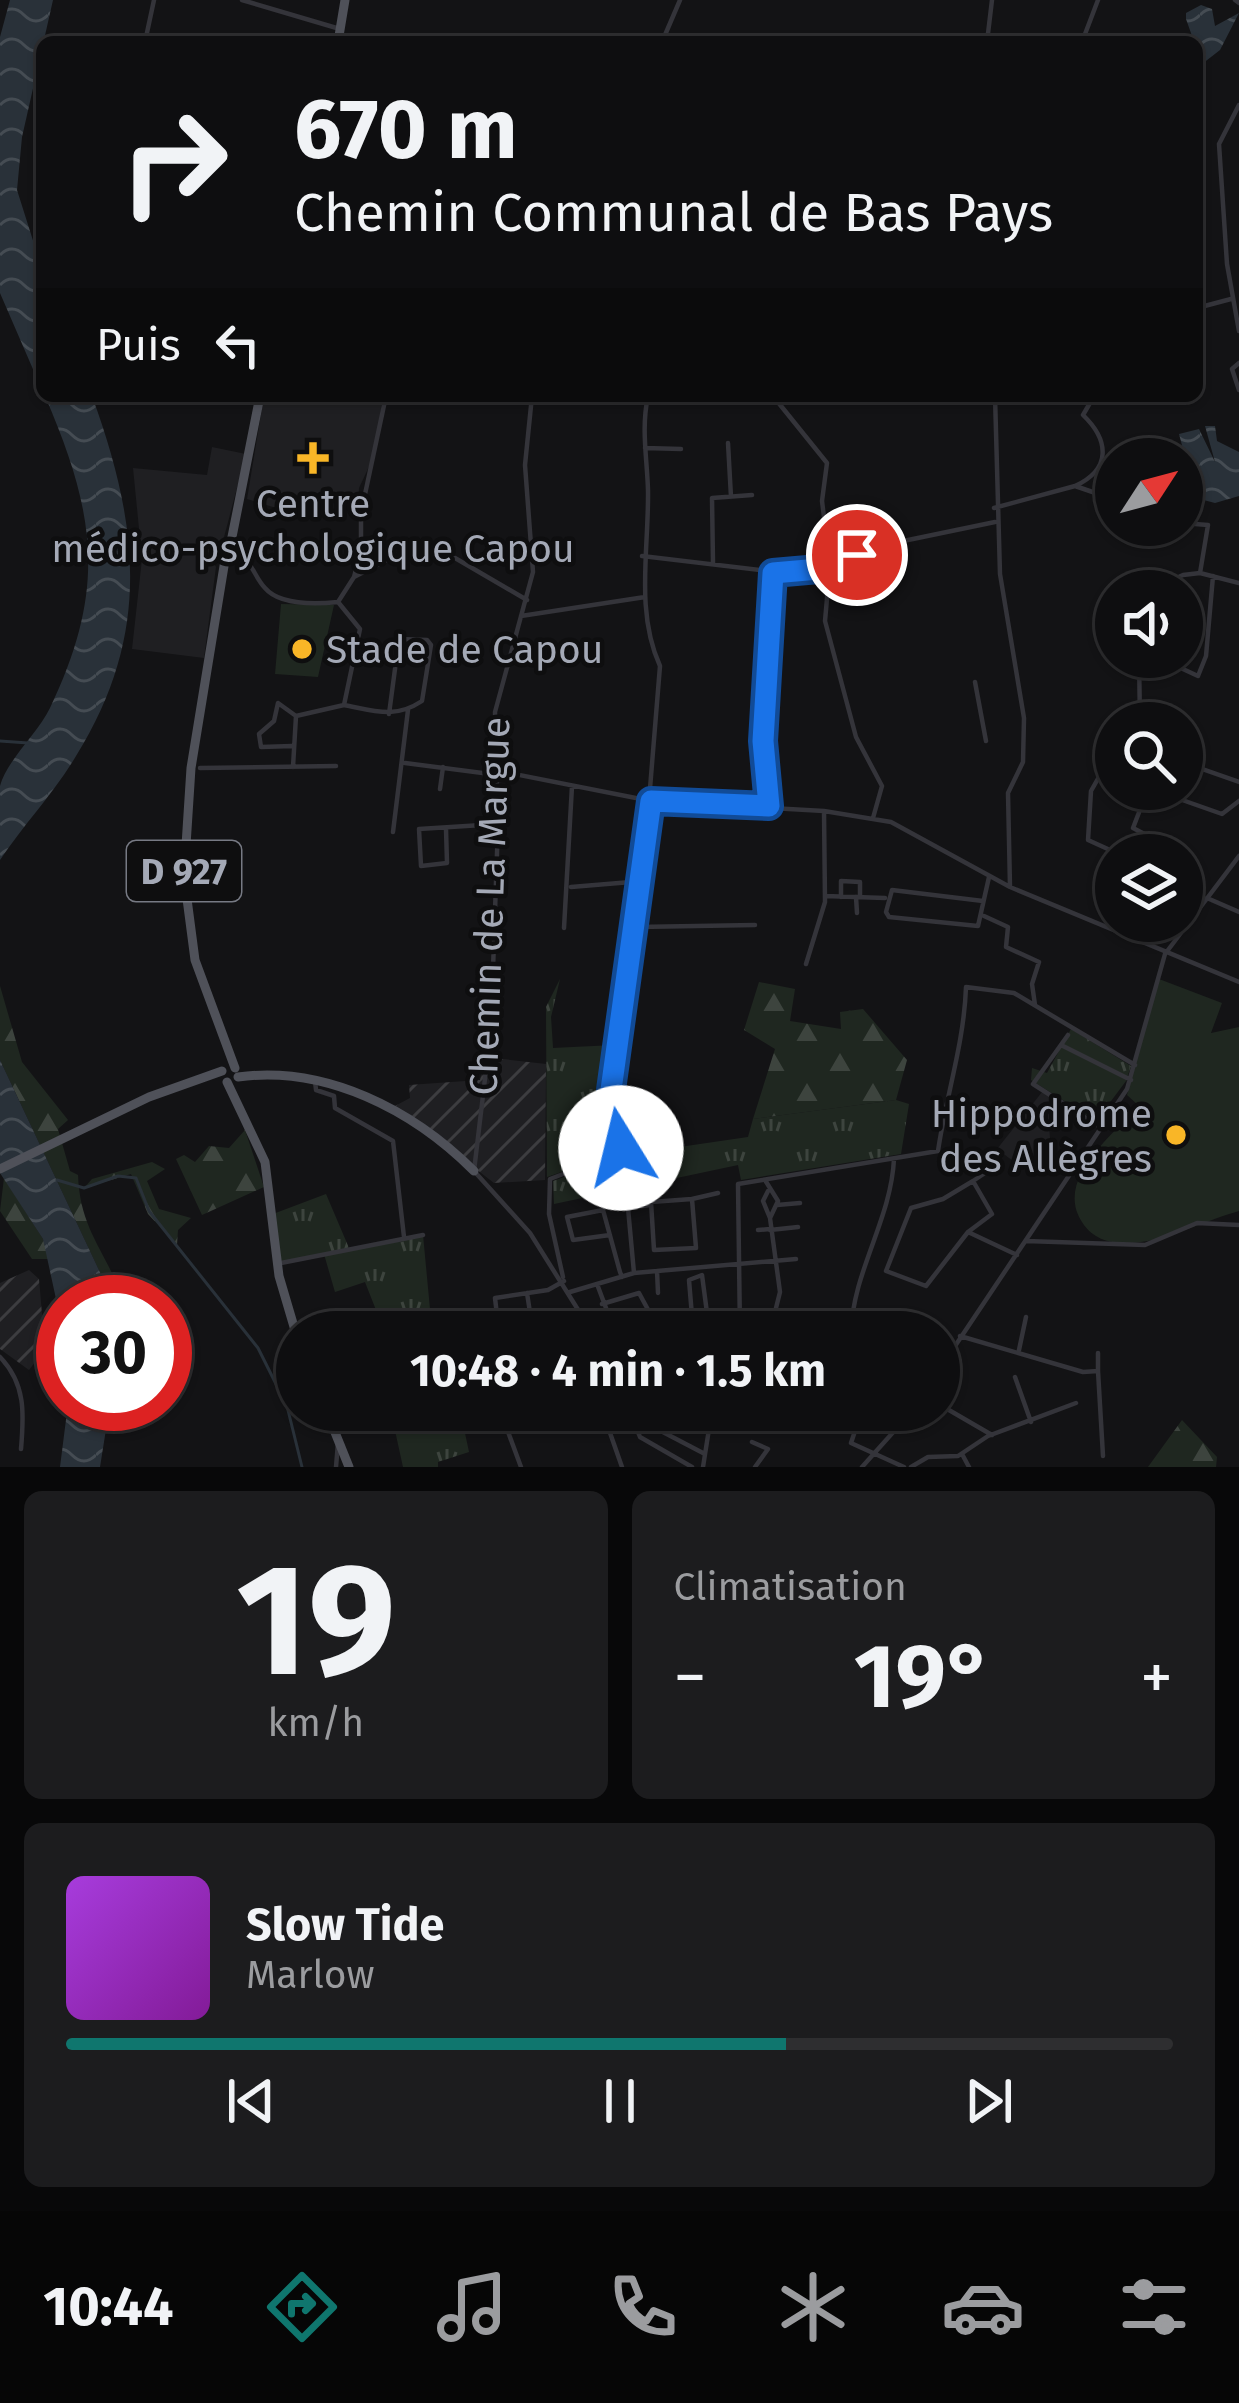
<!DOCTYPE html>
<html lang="fr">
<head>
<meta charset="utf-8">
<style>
  body { margin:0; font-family:"Fira Sans",sans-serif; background:#1c1c1e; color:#f1f3f6; height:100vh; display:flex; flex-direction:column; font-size:45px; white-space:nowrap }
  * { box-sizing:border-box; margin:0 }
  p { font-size:39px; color:#9b9c9f }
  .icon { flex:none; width:66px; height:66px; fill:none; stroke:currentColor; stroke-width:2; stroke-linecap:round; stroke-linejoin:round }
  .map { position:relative; height:1467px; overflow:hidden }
  .panel { display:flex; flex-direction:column; gap:24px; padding:24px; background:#080809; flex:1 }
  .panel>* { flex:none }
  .banner { position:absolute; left:36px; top:36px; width:1167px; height:366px; border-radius:18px; box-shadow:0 3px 9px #0004,0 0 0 3px #2e2e30; background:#0e0e10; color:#f1f3f6; overflow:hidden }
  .needle { width:78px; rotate:54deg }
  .buttons { position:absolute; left:1095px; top:438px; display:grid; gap:24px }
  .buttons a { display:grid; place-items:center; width:108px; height:108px; border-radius:50%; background:#0e0e10; box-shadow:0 3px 9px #0004,0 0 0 3px #2e2e30; font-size:60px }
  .speed { position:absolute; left:36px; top:1275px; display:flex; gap:24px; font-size:60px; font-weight:700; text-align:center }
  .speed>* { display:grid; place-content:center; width:156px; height:156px; border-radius:50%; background:#0e0e10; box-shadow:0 3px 9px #0004,0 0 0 3px #2e2e30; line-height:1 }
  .speed .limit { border:18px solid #d22; background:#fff; color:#111 }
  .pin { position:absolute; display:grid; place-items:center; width:102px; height:102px; color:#fff; margin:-51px; border:6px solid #fff; border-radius:50%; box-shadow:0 3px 12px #0007 }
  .me { position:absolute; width:132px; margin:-66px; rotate:351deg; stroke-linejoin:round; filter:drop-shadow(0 0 9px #0008) }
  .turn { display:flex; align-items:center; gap:42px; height:252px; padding:0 60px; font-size:54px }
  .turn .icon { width:156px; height:156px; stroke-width:2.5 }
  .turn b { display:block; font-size:84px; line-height:102px }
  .then { display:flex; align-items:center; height:114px; padding:0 60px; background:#0003; gap:24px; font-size:45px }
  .big { font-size:90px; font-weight:700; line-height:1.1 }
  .panel .widget { flex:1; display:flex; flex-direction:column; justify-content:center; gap:18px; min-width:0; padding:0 42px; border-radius:18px; background:#1c1c1e }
  .panel .dial { align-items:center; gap:0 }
  .dial b { font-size:156px; line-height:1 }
  .song { display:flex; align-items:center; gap:36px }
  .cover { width:144px; height:144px; border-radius:18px; background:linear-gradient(135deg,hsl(280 70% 55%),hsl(290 70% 35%)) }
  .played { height:12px; border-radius:6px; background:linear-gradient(90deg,#0f766e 65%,#2e2e30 65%) }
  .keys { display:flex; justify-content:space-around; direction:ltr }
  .heat { display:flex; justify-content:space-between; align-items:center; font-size:66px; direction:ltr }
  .panel .tiles { flex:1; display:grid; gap:24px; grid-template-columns:1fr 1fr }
  .widget:last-child { grid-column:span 2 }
  .trip { position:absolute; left:276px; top:1311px; width:684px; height:120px; border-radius:60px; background:#0e0e10; box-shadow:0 3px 9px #0004,0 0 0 3px #2e2e30; font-weight:700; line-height:120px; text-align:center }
  .tab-bar { display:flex; height:192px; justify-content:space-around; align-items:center; background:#060606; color:#9b9c9f }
  .tab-bar .icon { width:84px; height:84px }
  .tab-bar .on { color:#0f766e }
  .tab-bar b { font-size:54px; color:#f1f3f6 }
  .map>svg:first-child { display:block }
  .built { fill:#1f1f22 }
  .industrial { fill:url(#industrial-furrows) }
  .grass { fill:url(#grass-tufts) }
  .forest { fill:url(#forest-firs) }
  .green { fill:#1f2720 }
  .water { fill:url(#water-waves) }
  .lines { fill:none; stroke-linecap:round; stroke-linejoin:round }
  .stream { stroke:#293139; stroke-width:3 }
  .minor { stroke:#34343a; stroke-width:4.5 }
  .primary { stroke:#4f5159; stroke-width:9 }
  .route-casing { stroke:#114b97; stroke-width:30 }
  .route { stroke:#1a73e8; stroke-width:21 }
  .poi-dot { fill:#f9b627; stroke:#0e0e0f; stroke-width:4.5 }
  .labels { text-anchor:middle; stroke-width:9; stroke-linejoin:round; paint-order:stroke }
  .shield { fill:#0e0e0f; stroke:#777a84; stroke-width:3 }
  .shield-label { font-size:36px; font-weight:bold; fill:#a4a9b6 }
  .poi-label { font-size:39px; fill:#a4a9b6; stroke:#0e0e0f }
  .street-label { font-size:39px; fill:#a4a9b6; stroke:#0e0e0f }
</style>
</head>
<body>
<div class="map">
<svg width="1239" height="1467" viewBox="0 0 1239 1467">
  <defs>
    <pattern id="industrial-furrows" width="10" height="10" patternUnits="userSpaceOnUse" patternTransform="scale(3)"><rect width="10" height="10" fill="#1f1f22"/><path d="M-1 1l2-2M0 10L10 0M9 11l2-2" fill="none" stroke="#3d3d40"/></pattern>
    <pattern id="grass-tufts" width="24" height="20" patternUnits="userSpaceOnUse" patternTransform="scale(3)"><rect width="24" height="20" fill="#1f2720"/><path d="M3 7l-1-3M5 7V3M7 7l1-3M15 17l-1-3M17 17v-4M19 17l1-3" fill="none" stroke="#3d443e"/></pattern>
    <pattern id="forest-firs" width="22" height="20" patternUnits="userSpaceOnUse" patternTransform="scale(3)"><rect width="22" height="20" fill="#1f2720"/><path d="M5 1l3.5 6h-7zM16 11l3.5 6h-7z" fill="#3d443e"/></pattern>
    <pattern id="water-waves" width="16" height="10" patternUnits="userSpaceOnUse" patternTransform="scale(3)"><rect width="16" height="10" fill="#293139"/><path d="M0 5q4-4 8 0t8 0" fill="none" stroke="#454c53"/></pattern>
  </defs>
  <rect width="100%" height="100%" fill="#131315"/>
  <path class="built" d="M264 396H383L374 456 359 488 358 509 310 494 302 516 247 499Z
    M212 447 246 454 223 541 208 553 216 567 204 658 132 649 142 559 133 468 207 475Z
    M1042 1092 1061 1104 1049 1126 1051 1149 1033 1176 997 1149Z"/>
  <path class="industrial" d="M485 1057 546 1064 545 1180 494 1183 395 1106 410 1098 409 1085 480 1080Z
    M29 1270 39 1279 45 1349 29 1370 0 1349V1283Z"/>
  <path class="grass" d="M560 979 551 1017 553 1048 615 1045 608 1091 619 1152 547 1177 546 1007Z
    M1071 1029 1131 1066 1126 1081 1096 1121 1031 1080 1032 1068 1047 1073Z
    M896 1100 909 1104 901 1154 741 1180 738 1165 554 1204 553 1181 625 1155 748 1137 753 1119Z
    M326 1194 349 1248 423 1235 431 1320 455 1318 458 1332H359L356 1324 378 1315 365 1282 335 1292 324 1254 277 1264 273 1214Z
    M369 1410H460L469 1452 438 1462V1467H403L391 1412Z"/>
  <path class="forest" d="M759 982 795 989 790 1021 841 1029 840 1012 863 1009 907 1060 896 1100 753 1119 775 1049 744 1030Z
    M0 986 22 1062 68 1120 58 1129 70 1171 78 1175C80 1231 106 1250 124 1302H114L0 1060Z
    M245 1130 264 1187 202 1215 176 1159 184 1155 195 1162 209 1146 229 1148Z
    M152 1162 165 1169 147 1181 159 1209 191 1218 178 1230 177 1245 148 1214 131 1174 84 1188 92 1179Z
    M4 1178 43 1239 49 1259H32L0 1211Z
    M1182 1420 1217 1457 1216 1467H1148Z"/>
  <path class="green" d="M281 604 334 605 318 677 275 674Z
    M1159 979 1222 1003 1211 1033 1239 1027V1211C1210 1219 1168 1239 1141 1242 1118 1245 1095 1243 1082 1222 1054 1179 1113 1135 1139 1106L1127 1095Z"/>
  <path class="water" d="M10 0H53L22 137 17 190 42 269V390L0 293V37Z
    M1201 5 1212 9 1215 26 1239 13 1220 50 1202 64 1186 19V13Z
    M45 396H92C139 525 152 634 76 756 54 793 24 824 0 860 0 838 0 807 0 786 7 760 38 733 50 708 107 589 96 514 45 396Z
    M1205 426H1215L1217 441 1239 452V496L1215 503 1196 498 1179 434 1199 429 1215 462Z
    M0 1060 114 1302H63V1331L43 1239 0 1173Z
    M68 1404H110L100 1467H60Z"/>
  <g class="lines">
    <path class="stream" d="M0 741 28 743
      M57 1180 84 1188 118 1176 136 1178 149 1211 258 1348 287 1406 302 1467"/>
    <path class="minor" d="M242 0 340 29
      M1235 0 1239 3
      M145 42 154 0
      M662 42 680 0
      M987 42 992 0
      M1082 42 1098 0
      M1239 105 1219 144 1227 264 1239 331
      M1197 308 1231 299
      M1239 363 1232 369 1239 390
      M532 396 525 465 533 572 495 712 498 824 491 1028 474 1171 530 1233 592 1332
      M773 396 827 463 822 501 830 565 825 621 856 737 882 786 873 818
      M995 396 1000 574 1024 718 1023 762 1008 793 1010 887
      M728 443 731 497
      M645 448 681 449
      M1075 486C1112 469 1109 440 1083 415L1094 396
      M994 508 1075 486 1116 500
      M1182 523 1208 525 1200 573 1239 583
      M235 553C253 561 253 575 265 588 280 606 317 604 338 602
      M642 556 785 573 819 569 884 545 995 522
      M713 563 712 498 752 495
      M354 577 361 550V513L386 396
      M1148 591 1183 575 1200 573
      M338 602 354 577 387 560 409 558H455L527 600
      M521 616 645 597
      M1139 657 1140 723
      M1139 664H1172L1198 676 1206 656 1213 576
      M975 682 986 741
      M344 705C375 711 395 719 422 701L431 645 427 640 399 639 389 714
      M292 746 261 747 259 734 274 721 278 703 296 716
      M1116 747 1091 791 1088 840 1121 855
      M1182 762 1239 782
      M405 763 498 775
      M293 767 296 716 344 705 360 629 338 602
      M200 768 336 766
      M499 771 651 801 824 811 891 822 1010 887 1239 982
      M440 789 443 767
      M1148 789 1133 828 1156 840 1152 855
      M1151 789 1222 814 1239 801
      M769 806 763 741 773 573
      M446 829 447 863 421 866 419 829 498 824
      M393 832 408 710
      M571 887 643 881
      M825 896 885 898
      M841 897V881L860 882V896
      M856 897 857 913
      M1207 898 1239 912
      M983 901 892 890 886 912 889 917 978 926 989 877
      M984 916 1008 927 1006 947 1039 962 1032 984 1035 1005
      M637 927 755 925
      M564 928 572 786
      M806 964 825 902 824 811
      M1068 1035 1033 1084 1100 1127
      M1061 1045 1131 1080
      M315 1081 316 1090 334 1096 335 1108 393 1141 404 1237
      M765 1180 778 1201 770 1218 780 1292 770 1332
      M973 1181 985 1173
      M768 1191 763 1201 770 1218
      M692 1199 696 1248 654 1250 651 1202Z
      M692 1199 718 1193
      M777 1205 800 1203
      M758 1230 770 1229
      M770 1230 798 1227
      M968 1232 926 1286 886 1271 911 1208 943 1199 973 1181 992 1214 968 1232 1017 1255
      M610 1235 573 1240 567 1217 603 1210 620 1272 622 1277
      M1026 1241 1145 1245 1197 1223 1239 1225
      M281 1263 423 1235
      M657 1271 658 1293
      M634 1273 628 1208 650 1205
      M563 1277 549 1214 550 1179 621 1152 611 1090 640 911 660 666C635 611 649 549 648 490 647 457 641 429 648 396
      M597 1284 615 1332
      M570 1292 634 1273 796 1259
      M527 1293 533 1332
      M602 1304 639 1293 652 1317 626 1332
      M536 1319H544L553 1332
      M499 1332 495 1298 548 1290 564 1281
      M698 1332 693 1328 689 1280 702 1275 709 1328 702 1332
      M740 1332 738 1184 938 1151C946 1096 964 1044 966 987L1014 993 1135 1065
      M851 1332C853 1271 891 1220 894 1159
      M960 1336 1083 1372 1098 1371 1103 1456
      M1019 1350 1026 1317
      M1098 1353V1371
      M0 1357C26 1384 24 1414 21 1449
      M939 1370 1127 1089 1165 954 1239 856
      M1015 1377 1031 1422
      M942 1406 992 1435
      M500 1410 521 1467
      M602 1410 622 1467
      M629 1410 640 1437 692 1467
      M651 1410 657 1426
      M665 1410 659 1430 703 1453
      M697 1410 709 1417
      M858 1422 851 1443 904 1467
      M752 1442 768 1449 755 1467
      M962 1454 969 1467
      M336 1467 338 1443
      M703 1467 712 1410
      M862 1467 913 1410
      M911 1467 928 1457 958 1456 988 1436 1076 1403"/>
    <path class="primary" d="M338 42 345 0
      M221 553a7 7 0 1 1 14 0a7 7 0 1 1-14 0Z
      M230 547 260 396
      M225 560 191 768 184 876 195 960 235 1068
      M238 1077C326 1065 413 1110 474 1171
      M227 1082 265 1162 279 1276 297 1337
      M0 1169 149 1097 222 1071
      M326 1410 349 1467"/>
  </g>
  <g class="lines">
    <g class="route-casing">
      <path id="route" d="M621 1148 611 1090 651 801 769 806 763 741 773 573 819 569 857 555"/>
    </g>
    <use href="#route" class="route"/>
  </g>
  <g class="poi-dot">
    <path d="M307 440h12v12h12v12h-12v12h-12v-12h-12v-12h12z"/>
    <circle cx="302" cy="649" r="12"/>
    <circle cx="1176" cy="1135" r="12"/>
  </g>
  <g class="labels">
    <rect class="shield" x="127" y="841" width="114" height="60" rx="9"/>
    <g class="shield-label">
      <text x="184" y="884">D 927</text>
    </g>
    <g class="poi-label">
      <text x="313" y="517">Centre<tspan x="313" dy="45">médico-psychologique Capou</tspan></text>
      <text x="326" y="663" text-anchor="start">Stade de Capou</text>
      <text x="1152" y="1127" text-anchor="end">Hippodrome<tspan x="1152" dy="45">des Allègres</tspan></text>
    </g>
    <g class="street-label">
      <text transform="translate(489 906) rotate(-88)" y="14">Chemin de La Margue</text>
    </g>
  </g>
</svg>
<div class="buttons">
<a><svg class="needle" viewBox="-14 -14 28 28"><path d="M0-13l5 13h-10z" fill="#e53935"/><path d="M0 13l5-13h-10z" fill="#9b9c9f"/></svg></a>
<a><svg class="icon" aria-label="sound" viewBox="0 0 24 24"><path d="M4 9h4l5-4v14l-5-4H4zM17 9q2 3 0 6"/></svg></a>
<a><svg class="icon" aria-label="search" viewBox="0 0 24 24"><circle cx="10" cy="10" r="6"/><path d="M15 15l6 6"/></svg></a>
<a><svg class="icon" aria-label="layers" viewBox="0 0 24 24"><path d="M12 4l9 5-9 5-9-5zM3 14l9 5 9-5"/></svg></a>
</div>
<div class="speed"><div class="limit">30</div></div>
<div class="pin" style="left:857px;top:555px;background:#d93025"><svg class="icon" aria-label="arrive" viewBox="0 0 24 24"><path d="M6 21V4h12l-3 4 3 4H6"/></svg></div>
<svg class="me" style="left:621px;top:1148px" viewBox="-20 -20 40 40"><circle r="19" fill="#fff"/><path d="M0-13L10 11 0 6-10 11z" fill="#1a73e8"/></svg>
<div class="trip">10:48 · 4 min · 1.5 km</div>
<div class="banner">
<div class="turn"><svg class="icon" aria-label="right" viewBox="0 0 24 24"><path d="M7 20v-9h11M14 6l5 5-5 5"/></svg><div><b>670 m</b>Chemin Communal de Bas Pays</div></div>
<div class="then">Puis<svg class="icon" aria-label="left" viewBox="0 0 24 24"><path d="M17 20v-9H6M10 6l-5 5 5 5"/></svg></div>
</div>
</div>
<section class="panel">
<div class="tiles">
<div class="widget dial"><b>19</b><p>km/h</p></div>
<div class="widget"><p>Climatisation</p>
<div class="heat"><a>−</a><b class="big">19°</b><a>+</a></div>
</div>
<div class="widget">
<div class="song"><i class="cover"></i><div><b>Slow Tide</b><p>Marlow</p></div></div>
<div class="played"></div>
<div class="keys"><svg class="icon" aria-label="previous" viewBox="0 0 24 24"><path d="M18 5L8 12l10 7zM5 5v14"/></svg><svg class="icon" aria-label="pause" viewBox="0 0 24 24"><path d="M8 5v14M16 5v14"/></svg><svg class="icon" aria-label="next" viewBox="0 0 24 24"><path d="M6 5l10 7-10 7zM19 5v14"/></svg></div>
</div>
</div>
</section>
<nav class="tab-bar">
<b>10:44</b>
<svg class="icon on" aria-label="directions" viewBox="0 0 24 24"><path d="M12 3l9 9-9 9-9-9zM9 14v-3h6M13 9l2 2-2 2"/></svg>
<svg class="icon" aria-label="music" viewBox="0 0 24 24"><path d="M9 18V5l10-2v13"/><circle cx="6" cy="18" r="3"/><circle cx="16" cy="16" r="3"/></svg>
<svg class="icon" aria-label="phone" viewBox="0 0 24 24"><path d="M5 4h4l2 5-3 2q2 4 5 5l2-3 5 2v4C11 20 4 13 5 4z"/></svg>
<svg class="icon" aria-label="climate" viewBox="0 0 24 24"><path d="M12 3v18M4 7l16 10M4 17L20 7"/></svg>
<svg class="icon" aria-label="car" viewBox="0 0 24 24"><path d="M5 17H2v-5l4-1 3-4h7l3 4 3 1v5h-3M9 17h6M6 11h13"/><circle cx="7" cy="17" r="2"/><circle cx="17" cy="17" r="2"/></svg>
<svg class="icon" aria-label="filters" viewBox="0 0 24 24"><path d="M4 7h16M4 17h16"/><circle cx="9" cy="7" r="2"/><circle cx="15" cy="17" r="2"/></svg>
</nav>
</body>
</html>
